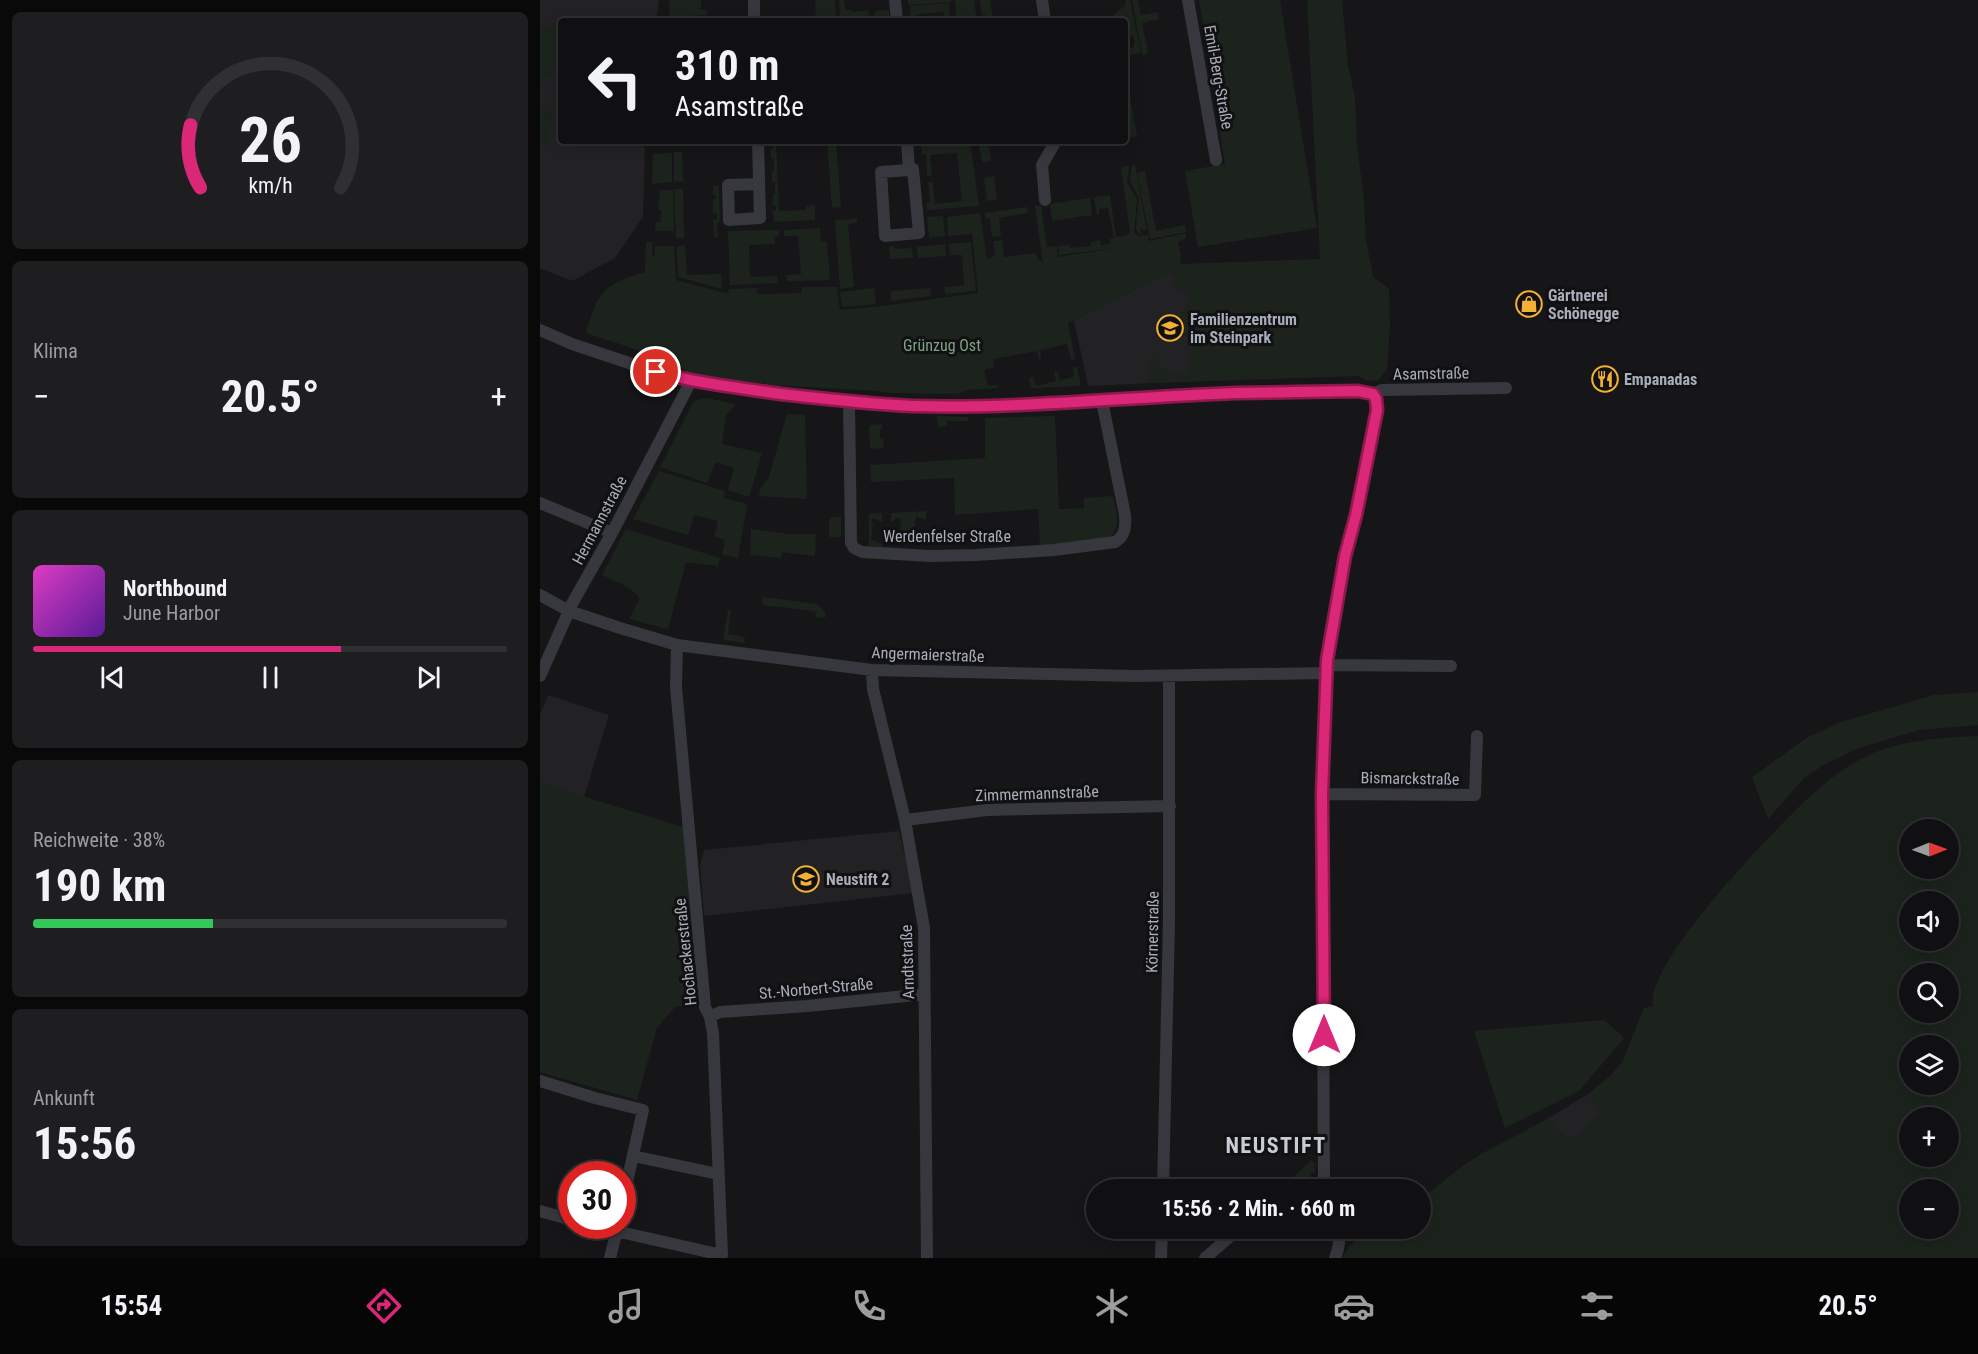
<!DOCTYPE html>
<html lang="de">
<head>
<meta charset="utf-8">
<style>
  body { margin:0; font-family:"Roboto Condensed",sans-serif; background:#1e1e20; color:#f1f3f6; height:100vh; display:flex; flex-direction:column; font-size:22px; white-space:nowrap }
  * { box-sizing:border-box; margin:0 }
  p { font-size:20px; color:#9c9d9f }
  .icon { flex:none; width:33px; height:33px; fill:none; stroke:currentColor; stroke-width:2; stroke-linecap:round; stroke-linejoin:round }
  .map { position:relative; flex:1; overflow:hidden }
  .details { display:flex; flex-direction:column; gap:12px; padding:12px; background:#09090a; width:540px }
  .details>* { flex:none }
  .guide { position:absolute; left:18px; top:18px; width:570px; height:126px; border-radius:6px; box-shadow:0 3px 15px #0003,0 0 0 2px #303032; background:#101012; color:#f1f3f6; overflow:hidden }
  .needle { width:39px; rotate:89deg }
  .tools { position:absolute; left:1359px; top:819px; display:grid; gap:12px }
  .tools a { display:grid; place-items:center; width:60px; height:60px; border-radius:50%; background:#101012; box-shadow:0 3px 15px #0003,0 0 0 2px #303032; font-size:30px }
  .speed { position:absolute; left:18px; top:1161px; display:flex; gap:12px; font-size:30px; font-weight:700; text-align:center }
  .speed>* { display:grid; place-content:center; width:78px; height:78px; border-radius:50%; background:#101012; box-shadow:0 3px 15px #0003,0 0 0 2px #303032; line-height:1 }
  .speed .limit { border:9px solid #d22; background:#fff; color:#111 }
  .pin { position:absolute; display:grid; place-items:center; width:51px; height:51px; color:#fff; margin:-26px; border:3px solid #fff; border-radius:50%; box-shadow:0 2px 6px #0007 }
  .me { position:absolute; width:66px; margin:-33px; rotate:0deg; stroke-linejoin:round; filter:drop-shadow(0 0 4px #0008) }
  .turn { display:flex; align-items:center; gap:21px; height:126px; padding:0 18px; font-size:27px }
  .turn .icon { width:78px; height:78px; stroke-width:2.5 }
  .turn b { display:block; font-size:42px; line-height:51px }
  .big { font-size:45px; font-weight:700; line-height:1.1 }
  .details .widget { flex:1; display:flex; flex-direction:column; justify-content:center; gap:9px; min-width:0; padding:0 21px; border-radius:9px; background:#1e1e20 }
  .details .dial { align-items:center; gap:0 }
  .dial svg { height:156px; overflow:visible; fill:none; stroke:#303032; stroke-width:7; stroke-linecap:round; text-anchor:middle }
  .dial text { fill:#f1f3f6; stroke:none }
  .song { display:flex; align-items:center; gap:18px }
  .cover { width:72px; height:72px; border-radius:9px; background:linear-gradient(135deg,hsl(310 70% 55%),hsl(270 70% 35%)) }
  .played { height:6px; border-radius:3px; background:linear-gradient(90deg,#db2777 65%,#303032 65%) }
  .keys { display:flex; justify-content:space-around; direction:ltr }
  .heat { display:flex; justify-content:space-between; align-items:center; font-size:33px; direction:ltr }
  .charge { height:9px; border-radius:4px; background:linear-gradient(90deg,#34c759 38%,#303032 0) }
  .trip { position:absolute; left:546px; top:1179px; width:345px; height:60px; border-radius:30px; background:#101012; box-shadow:0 3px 15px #0003,0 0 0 2px #303032; font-weight:700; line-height:60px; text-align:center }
  .dock { display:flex; height:96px; justify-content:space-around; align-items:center; background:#060607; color:#9c9d9f }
  .dock .icon { width:42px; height:42px }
  .dock .active { color:#db2777 }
  .dock b { font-size:27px; color:#f1f3f6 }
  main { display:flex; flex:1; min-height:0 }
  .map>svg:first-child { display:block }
  .built { fill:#222225 }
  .green { fill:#1c231d; fill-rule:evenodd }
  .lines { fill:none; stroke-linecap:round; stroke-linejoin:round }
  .minor { stroke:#37383d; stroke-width:12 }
  .route-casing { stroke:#8e194d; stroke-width:15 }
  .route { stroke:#db2777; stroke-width:10 }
  .labels { text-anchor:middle; stroke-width:6; stroke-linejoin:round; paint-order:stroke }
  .street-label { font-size:16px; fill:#a8adb8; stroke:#111113 }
  .poi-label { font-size:16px; font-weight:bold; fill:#a8adb8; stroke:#111113; text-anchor:start }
  .park-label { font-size:16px; fill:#7fa381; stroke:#111113 }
  .district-label { font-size:22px; font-weight:bold; letter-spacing:1.5px; fill:#c9ccd4; stroke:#111113 }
</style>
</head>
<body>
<main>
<section class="details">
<div class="widget dial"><svg viewBox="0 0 100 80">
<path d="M14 69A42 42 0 1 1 86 69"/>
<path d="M14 69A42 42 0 0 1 9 37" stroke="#db2777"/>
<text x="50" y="56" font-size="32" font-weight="700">26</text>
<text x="50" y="72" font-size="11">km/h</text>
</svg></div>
<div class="widget"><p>Klima</p>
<div class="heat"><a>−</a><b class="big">20.5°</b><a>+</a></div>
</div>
<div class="widget">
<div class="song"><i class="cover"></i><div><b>Northbound</b><p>June Harbor</p></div></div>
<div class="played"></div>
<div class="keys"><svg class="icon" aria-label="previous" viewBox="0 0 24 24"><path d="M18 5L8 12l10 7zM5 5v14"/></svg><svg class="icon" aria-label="pause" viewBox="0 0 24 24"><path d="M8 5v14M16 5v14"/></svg><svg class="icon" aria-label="next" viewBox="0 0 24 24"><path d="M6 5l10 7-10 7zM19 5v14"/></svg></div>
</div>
<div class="widget"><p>Reichweite · 38%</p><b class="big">190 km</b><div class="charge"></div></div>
<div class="widget"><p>Ankunft</p><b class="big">15:56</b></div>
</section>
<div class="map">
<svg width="1438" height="1258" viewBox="0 0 1438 1258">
  <rect width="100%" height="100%" fill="#161618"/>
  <path class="built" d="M0 0H119L116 21H21V141H100L105 148 103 217 75 258 32 281 0 268Z
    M639 264 726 378 548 386 534 320 627 273Z
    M8 695 69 715 44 797 0 783V715Z
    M359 831 374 893 164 916 160 865 164 850Z
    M1048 1094 1061 1112 1039 1136 1025 1138 1007 1119Z"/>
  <path class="green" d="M129 0H161V9L167 10V15L130 17Z
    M275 0H295L297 21H276Z
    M299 0H304L306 10H311L312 12 329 10V18L300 20Z
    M368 0H411V2L368 5Z
    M415 0H434L437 21H417Z
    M440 0H450L453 21H446L445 15H442Z
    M586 0H590L601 53 585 56V49L593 48 595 41 593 37 585 34V21H570L575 13 585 6Z
    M592 0H598L601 15 618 12 619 19 602 23 608 53 602 55Z
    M659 0H740L777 228 658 247 645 171 685 164Z
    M767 0H802L808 64 815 98 817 144 824 200 826 240 833 277 849 289 850 324 847 369 838 381 825 380 819 376 610 383 609 358 621 360 619 368 645 376 655 339 629 331 652 297 632 285 636 278 629 272 528 323 535 359 531 360 527 344 500 350 501 361H499L497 351 453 359 454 367 444 370 448 386 457 385 458 388 427 390 418 394 350 393 339 391 232 385 214 382 205 385 146 372 140 366 106 357 107 353 46 333C58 292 63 284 105 272L106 242H112V256L115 255V246H134L136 280 181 292 188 293 189 289 217 288V294L262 293V287H297L300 310 342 306 438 293 432 234 408 236 407 217 440 213 447 259 455 255 453 241 462 240 464 257 494 253 503 264 495 206 501 205 507 247 517 246 518 257 577 248 519 255 518 246 529 245 530 248 551 246V242L560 240 561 245 570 244V239L574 238 568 208 559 209V214L557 215 554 197 570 195 576 237 585 236 590 232 581 167 589 166 587 182 597 199 594 232 598 236 608 235 609 241 646 233V238L638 242 641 257 640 264 780 259Z
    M409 3 410 16H404L403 12 379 14 376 15V21H371L370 6Z
    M349 10 350 21H335L334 11Z
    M21 26V47L18 71 0 82V28Z
    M590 97 597 136 590 138 585 111V98Z
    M13 105 8 144 0 142V106Z
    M231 141H263L236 143 239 211 266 210V206L275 205V220L234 222 233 211H236V206L233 205V194H235V182H232V171H234V159H231V149L234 148 233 143H231Z
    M287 141H296L301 207 292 208Z
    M381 141 430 142 439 206 387 210 386 203 390 202 388 182H393L395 204 422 201 417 153 390 155 392 175 387 176 386 154H382Z
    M438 141H448L451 161 442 162Z
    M134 152H142L143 181 134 182Z
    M132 153V182L112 184 113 154Z
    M592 165H595L607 231 600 228V231L602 232 600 234 597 232 596 227 599 198 590 180Z
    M605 171 616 231 645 225 646 232 610 239 597 173Z
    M454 176 457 200 447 201 444 178Z
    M173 186H179L180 222 177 223 178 236 174 238 173 219H177V213H173V199H176L175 195H173Z
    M134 189H143L144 238H136Z
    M120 190H133L134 231H115L116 222H121V210L118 209Z
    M550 198 552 215 512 221 510 204Z
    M487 207 488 213 459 218 461 236 452 237 450 219H446L445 213Z
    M403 216 405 236 389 238 387 217Z
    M317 219V223L308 224 314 287 300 289 295 220Z
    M280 228 281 242H287L290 280 247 281 246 275 261 274 258 236H244V230Z
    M239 230V236L235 237V244L209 245 210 277 237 276V283L190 285 188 231Z
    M431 242 436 291 405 294 404 287 424 285 422 255H410L409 244Z
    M405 244 406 256 378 258 377 247Z
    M145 245 147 275 181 274 182 289 138 277 137 246Z
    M349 246H354L355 249 372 248 373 258 350 259Z
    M334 288 336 304 302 307 300 292Z
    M390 288 391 296 351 301V291Z
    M533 367H537L541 386 491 388 489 378 493 377 496 386 516 381 514 372 518 371 520 380 534 377Z
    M166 398 196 404 186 415 182 444 222 453 209 497 188 490 194 468 176 462 167 483 120 467 154 401Z
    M247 414 265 415 267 499 219 496 220 489 229 477Z
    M397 416 428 417V421H407V426L398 427Z
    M515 416 519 509 544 508V498L573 496C576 511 582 526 570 537L500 547 498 509 415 515 414 478 331 482 330 465 445 458V418Z
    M342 424V429H340V438L343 439 344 448 330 449 329 425Z
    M119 471 185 491 184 498 207 504 198 558 182 554 185 540 174 536 178 521 154 515 148 535 93 519Z
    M386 511V520L376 516 372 539 365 538 362 533 363 532 360 527 362 526 360 522 361 520 359 517 351 522V513Z
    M342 513V522L333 518 331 522 333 524 331 540 342 544V547L329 546V514Z
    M292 517H301V537H289V520Z
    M86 529 180 558 178 566 146 562 128 629 89 619 100 598 88 587 62 575Z
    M211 529 250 534H276L275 556 242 552 241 558 210 555Z
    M223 597 277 604 285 612V618L275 617 276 612 274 611 222 605Z
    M188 610H191L188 634 205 637 204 643 183 640Z
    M1438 692V725L1379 730 1319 748 1285 764 1264 778 1228 819 1212 777 1268 737 1301 722 1394 695Z
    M1438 736V1258H802C821 1223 847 1228 880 1228L881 1199 924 1165 941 1154 1007 1119 1025 1138 1039 1136 1061 1112 1048 1094 1071 1075 1082 1062 1104 1008 1113 1006C1105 963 1232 833 1265 801 1283 784 1304 767 1327 756 1356 741 1405 737 1438 736ZM1370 830H1408V868H1370ZM1370 902H1408V940H1370ZM1370 974H1408V1012H1370ZM1370 1046H1408V1084H1370ZM1370 1118H1408V1156H1370ZM1370 1190H1408V1228H1370Z
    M0 783 143 827 158 1004 135 1007 117 1028 97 1100 0 1072Z
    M1064 1020 1084 1038 1039 1091 965 1128 934 1031Z
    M770 1161H772L775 1164V1173H770V1183H775V1189H751V1179Z"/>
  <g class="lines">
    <path class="minor" d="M214 0V21
      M355 0 357 21
      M502 0 505 21
      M648 0 676 160
      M218 141 220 218 189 220 188 185 219 184
      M367 141 369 170 373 169 379 233 345 236 341 172 369 170
      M505 200 502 165 516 141
      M0 330 32 344 104 368 151 381 309 402 374 406H438L562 401 696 393 818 391 833 394 842 390 966 388
      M309 402 311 543 314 548 322 552 390 556 436 555 514 550 575 542C585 536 586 527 585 515L562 401
      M0 503 72 533
      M0 595 29 611 80 628 137 645 332 670 595 676 786 673
      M787 665 911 666
      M332 670 333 689 365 820 384 928 387 1258
      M0 676 33 602 72 533 151 381
      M782 794 935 795 937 736
      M365 820 447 810 630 806
      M170 1017 180 1012 268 1006 385 994
      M0 1081 55 1098 103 1110 82 1205
      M93 1156 178 1174
      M623 1190 629 921V676
      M784 1190 782 794 786 673 791 628 805 556 816 515 837 410 836 399 833 394
      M0 1211 32 1220
      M54 1226 182 1255 173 1033 170 1017 165 1007 136 687 137 645
      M70 1258 78 1226
      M621 1258 622 1228
      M665 1258 700 1228
      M795 1258C799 1248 801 1238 797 1228"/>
  </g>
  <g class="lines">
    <g class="route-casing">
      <path id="route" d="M116 372C157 383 199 388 241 394 285 399 328 404 372 406 480 409 588 397 695 393 736 392 777 392 818 391L833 394 836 399 837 410 816 515 805 556 787 660 782 794 784 1035"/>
    </g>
    <use href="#route" class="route"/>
  </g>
  <defs>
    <g id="shop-ring" transform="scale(1.35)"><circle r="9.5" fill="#111113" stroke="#f2b134" stroke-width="1.5"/><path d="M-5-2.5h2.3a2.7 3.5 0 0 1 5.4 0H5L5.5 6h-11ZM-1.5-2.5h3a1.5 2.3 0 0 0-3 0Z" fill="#f2b134"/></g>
    <g id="school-ring" transform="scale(1.35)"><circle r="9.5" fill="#111113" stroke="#f2b134" stroke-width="1.5"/><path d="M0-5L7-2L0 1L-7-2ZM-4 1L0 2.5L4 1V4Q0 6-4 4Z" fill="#f2b134"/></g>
    <g id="restaurant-ring" transform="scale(1.35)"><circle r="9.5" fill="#111113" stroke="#f2b134" stroke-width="1.5"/><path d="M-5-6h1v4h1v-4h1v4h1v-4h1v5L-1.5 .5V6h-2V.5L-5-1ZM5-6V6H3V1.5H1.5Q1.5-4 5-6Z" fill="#f2b134"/></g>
  </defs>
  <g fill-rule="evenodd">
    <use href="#shop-ring" x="989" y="304"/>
    <use href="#school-ring" x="630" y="328"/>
    <use href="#restaurant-ring" x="1065" y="379"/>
    <use href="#school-ring" x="266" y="879"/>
  </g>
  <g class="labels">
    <g class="street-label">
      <text transform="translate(679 77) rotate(80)" y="6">Emil-Berg-Straße</text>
      <text transform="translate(891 373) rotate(-1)" y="6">Asamstraße</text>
      <text transform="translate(59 520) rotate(-62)" y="6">Hermannstraße</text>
      <text x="407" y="542">Werdenfelser Straße</text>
      <text transform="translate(388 654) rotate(2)" y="6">Angermaierstraße</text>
      <text transform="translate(870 778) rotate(1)" y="6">Bismarckstraße</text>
      <text transform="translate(497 793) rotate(-2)" y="6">Zimmermannstraße</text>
      <text transform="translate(612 932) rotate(-89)" y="6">Körnerstraße</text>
      <text transform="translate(145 952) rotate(-96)" y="6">Hochackerstraße</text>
      <text transform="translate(367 962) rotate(-92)" y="6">Arndtstraße</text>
      <text transform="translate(276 988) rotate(-5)" y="6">St.-Norbert-Straße</text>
    </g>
    <g class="poi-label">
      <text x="1008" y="301">Gärtnerei<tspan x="1008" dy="18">Schönegge</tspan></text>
      <text x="650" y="325">Familienzentrum<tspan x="650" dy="18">im Steinpark</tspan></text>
      <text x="1084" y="385">Empanadas</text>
      <text x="286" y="885">Neustift 2</text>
    </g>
    <g class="park-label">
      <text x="402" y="351">Grünzug Ost</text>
    </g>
    <g class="district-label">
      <text x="736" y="1153">NEUSTIFT</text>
    </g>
  </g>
</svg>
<div class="tools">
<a><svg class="needle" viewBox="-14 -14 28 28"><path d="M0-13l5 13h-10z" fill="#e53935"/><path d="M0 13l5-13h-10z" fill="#9c9d9f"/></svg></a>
<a><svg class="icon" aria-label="sound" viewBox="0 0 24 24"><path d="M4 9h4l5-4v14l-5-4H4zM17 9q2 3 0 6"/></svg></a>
<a><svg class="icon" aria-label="search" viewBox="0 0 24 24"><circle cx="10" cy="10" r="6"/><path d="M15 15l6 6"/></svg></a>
<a><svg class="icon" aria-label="layers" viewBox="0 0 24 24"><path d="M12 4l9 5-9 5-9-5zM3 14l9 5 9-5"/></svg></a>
<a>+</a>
<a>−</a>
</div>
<div class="speed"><div class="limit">30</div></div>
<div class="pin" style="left:116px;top:372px;background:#d93025"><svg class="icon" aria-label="arrive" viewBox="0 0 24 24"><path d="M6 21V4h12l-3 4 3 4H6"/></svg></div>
<svg class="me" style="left:784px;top:1035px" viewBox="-20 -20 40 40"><circle r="19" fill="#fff"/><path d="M0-13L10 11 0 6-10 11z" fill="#db2777"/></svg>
<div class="trip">15:56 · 2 Min. · 660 m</div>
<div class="guide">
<div class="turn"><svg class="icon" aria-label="left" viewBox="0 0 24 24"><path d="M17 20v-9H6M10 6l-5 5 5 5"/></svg><div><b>310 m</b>Asamstraße</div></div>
</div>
</div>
</main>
<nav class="dock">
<b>15:54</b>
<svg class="icon active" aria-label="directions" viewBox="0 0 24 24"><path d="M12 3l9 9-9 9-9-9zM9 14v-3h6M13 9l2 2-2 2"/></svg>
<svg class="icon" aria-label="music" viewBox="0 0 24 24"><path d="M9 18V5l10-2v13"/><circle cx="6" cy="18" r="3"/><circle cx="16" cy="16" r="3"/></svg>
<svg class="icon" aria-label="phone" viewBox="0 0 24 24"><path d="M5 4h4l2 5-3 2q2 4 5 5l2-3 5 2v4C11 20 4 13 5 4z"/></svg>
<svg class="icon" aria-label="climate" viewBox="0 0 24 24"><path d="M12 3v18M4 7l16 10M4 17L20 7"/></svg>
<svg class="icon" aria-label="car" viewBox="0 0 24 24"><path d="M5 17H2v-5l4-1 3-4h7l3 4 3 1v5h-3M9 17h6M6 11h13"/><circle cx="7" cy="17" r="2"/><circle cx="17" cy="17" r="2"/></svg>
<svg class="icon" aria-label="filters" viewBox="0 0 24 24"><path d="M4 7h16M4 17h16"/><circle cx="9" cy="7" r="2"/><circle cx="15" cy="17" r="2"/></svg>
<b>20.5°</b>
</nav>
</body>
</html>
